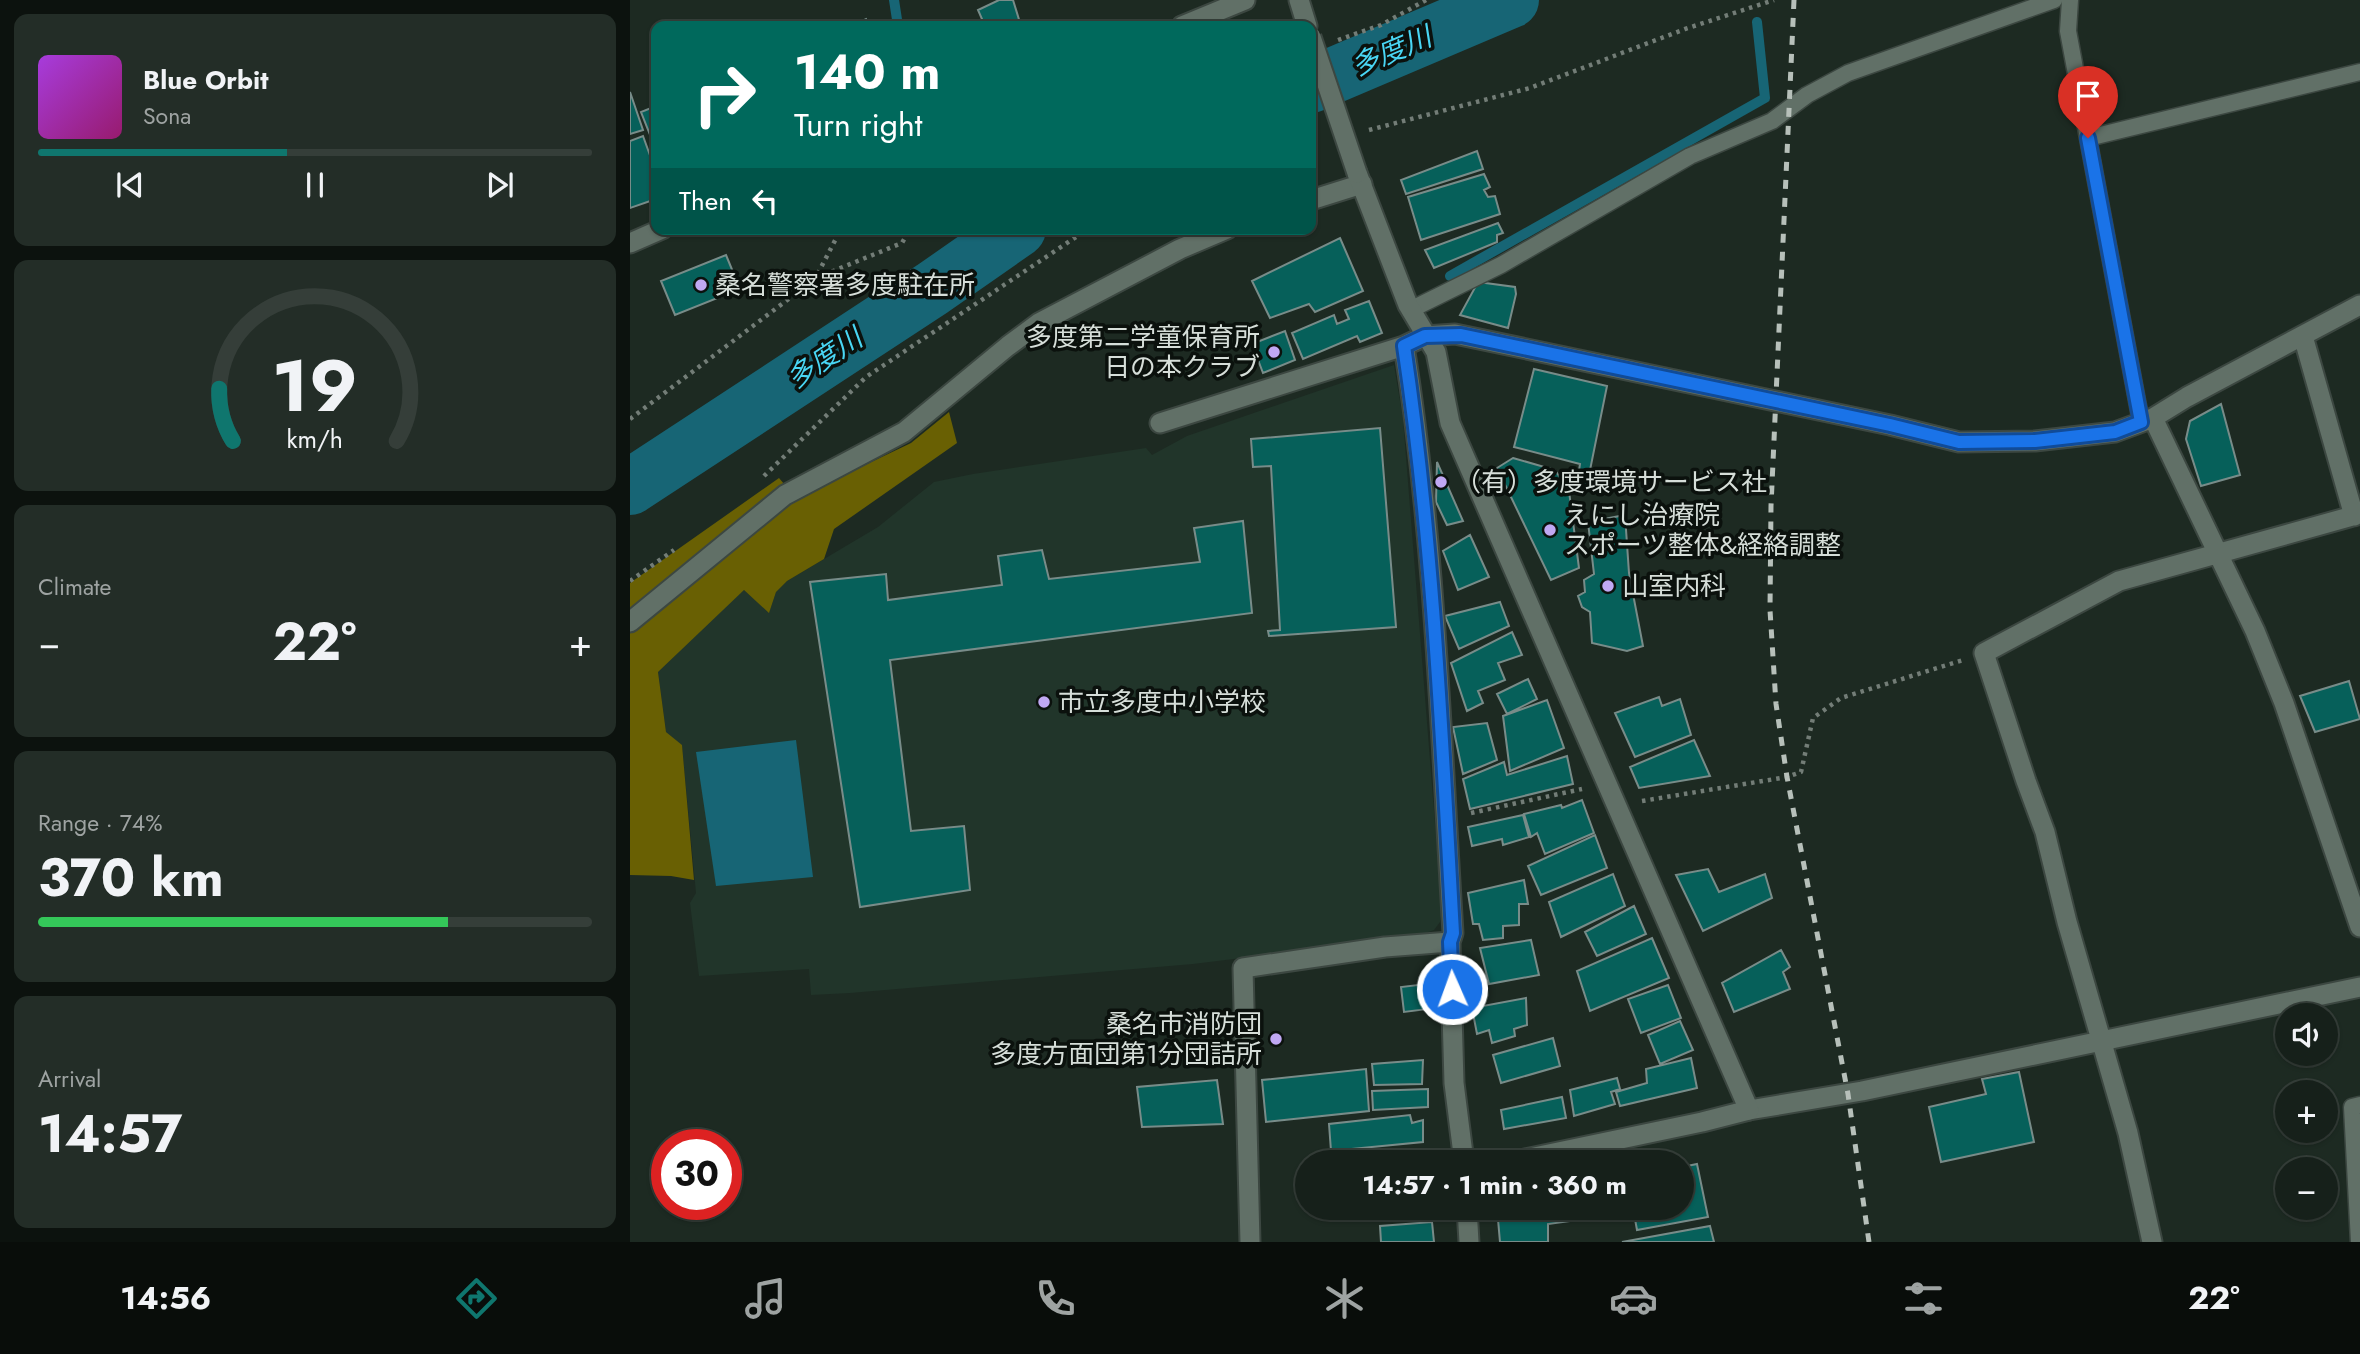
<!DOCTYPE html>
<html lang="en">
<head>
<meta charset="utf-8">
<style>
  body { margin:0; font-family:Jost,"Noto Sans JP",sans-serif; background:#232d27; color:#f1f3f6; height:100vh; display:flex; flex-direction:column; font-size:26px; white-space:nowrap }
  * { box-sizing:border-box; margin:0 }
  p { font-size:23px; color:#9ea3a2 }
  .icon { flex:none; width:38px; height:38px; fill:none; stroke:currentColor; stroke-width:2; stroke-linecap:round; stroke-linejoin:round }
  .map { position:relative; flex:1; overflow:hidden }
  .sheet { display:flex; flex-direction:column; gap:14px; padding:14px; background:#0c120e; width:630px }
  .sheet>* { flex:none }
  .banner { position:absolute; left:21px; top:21px; width:665px; height:214px; border-radius:14px; box-shadow:0 2px 5px #0004,0 0 0 2px #353e39; background:#00695c; color:#fff; overflow:hidden }
  .controls { position:absolute; left:1645px; top:1003px; display:grid; gap:14px }
  .controls a { display:grid; place-items:center; width:63px; height:63px; border-radius:50%; background:#16201a; box-shadow:0 2px 5px #0004,0 0 0 2px #353e39; font-size:35px }
  .speed { position:absolute; left:21px; top:1129px; display:flex; gap:14px; font-size:35px; font-weight:700; text-align:center }
  .speed>* { display:grid; place-content:center; width:91px; height:91px; border-radius:50%; background:#16201a; box-shadow:0 2px 5px #0004,0 0 0 2px #353e39; line-height:1 }
  .speed .limit { border:10px solid #d22; background:#fff; color:#111 }
  .pin { position:absolute; display:grid; place-items:center; width:60px; height:60px; color:#fff; margin:-72px -30px; border-radius:50% 50% 50% 0; rotate:-45deg; box-shadow:0 0 7px #0007 }
  .pin .icon { rotate:45deg }
  .me { position:absolute; width:77px; margin:-38px; rotate:358deg; stroke-linejoin:round; filter:drop-shadow(0 0 5px #0008) }
  .turn { display:flex; align-items:center; gap:24px; height:147px; padding:0 28px; font-size:32px }
  .turn .icon { width:91px; height:91px; stroke-width:2.5 }
  .turn b { display:block; font-size:49px; line-height:60px }
  .then { display:flex; align-items:center; height:66px; padding:0 28px; background:#0003; gap:14px; font-size:26px }
  .big { font-size:52px; font-weight:700; line-height:1.1 }
  .sheet .tile { flex:1; display:flex; flex-direction:column; justify-content:center; gap:10px; min-width:0; padding:0 24px; border-radius:14px; background:#232d27 }
  .sheet .dial { align-items:center; gap:0 }
  .dial svg { height:182px; overflow:visible; fill:none; stroke:#353e39; stroke-width:7; stroke-linecap:round; text-anchor:middle }
  .dial text { fill:#f1f3f6; stroke:none }
  .song { display:flex; align-items:center; gap:21px }
  .cover { width:84px; height:84px; border-radius:10px; background:linear-gradient(135deg,hsl(280 70% 55%),hsl(320 70% 35%)) }
  .played { height:7px; border-radius:4px; background:linear-gradient(90deg,#0f766e 45%,#353e39 45%) }
  .keys { display:flex; justify-content:space-around; direction:ltr }
  .heat { display:flex; justify-content:space-between; align-items:center; font-size:38px; direction:ltr }
  .charge { height:10px; border-radius:5px; background:linear-gradient(90deg,#34c759 74%,#353e39 0) }
  .trip { position:absolute; left:665px; top:1150px; width:399px; height:70px; border-radius:35px; background:#16201a; box-shadow:0 2px 5px #0004,0 0 0 2px #353e39; font-weight:700; line-height:70px; text-align:center }
  .tab-bar { display:flex; height:112px; justify-content:space-around; align-items:center; background:#090d0a; color:#9ea3a2 }
  .tab-bar .icon { width:49px; height:49px }
  .tab-bar .active { color:#0f766e }
  .tab-bar b { font-size:32px; color:#f1f3f6 }
  main { display:flex; flex:1; min-height:0 }
  .map>svg:first-child { display:block }
  .built { fill:#21352a }
  .forest { fill:#696003 }
  .water { fill:#176575 }
  .lines { fill:none; stroke-linecap:round; stroke-linejoin:round }
  .stream { stroke:#176575; stroke-width:10 }
  .river { stroke:#176575; stroke-width:56 }
  .building { fill:#06605a; stroke:#788c89; stroke-width:2 }
  .service-casing { stroke:#3c4741; stroke-width:19 }
  .minor-casing { stroke:#3c4741; stroke-width:23 }
  .tertiary-casing { stroke:#3c4741; stroke-width:23 }
  .path { stroke:#737d77; stroke-width:4.5; stroke-dasharray:3.5 5; stroke-linecap:butt }
  .service { stroke:#617067; stroke-width:16 }
  .minor { stroke:#617067; stroke-width:19 }
  .tertiary { stroke:#617067; stroke-width:19 }
  .rail { stroke:#b7c0ba; stroke-width:5; stroke-dasharray:9 9; stroke-linecap:butt }
  .tertiary-bridge-casing { stroke:#3c4741; stroke-width:23; stroke-linecap:butt }
  .tertiary-bridge { stroke:#617067; stroke-width:19 }
  .route-casing { stroke:#114b97; stroke-width:18 }
  .route { stroke:#1a73e8; stroke-width:12 }
  .poi-dot { fill:#c0a8f3; stroke:#0b110d; stroke-width:2.5 }
  .labels { text-anchor:middle; stroke-width:7; stroke-linejoin:round; paint-order:stroke }
  .poi-label { font-size:26px; fill:#d6ded9; stroke:#0b110d; text-anchor:start }
  .water-label { font-size:28px; font-style:italic; fill:#49d6f4; stroke:#0b110d }
</style>
</head>
<body>
<main>
<section class="sheet">
<div class="tile">
<div class="song"><i class="cover"></i><div><b>Blue Orbit</b><p>Sona</p></div></div>
<div class="played"></div>
<div class="keys"><svg class="icon" aria-label="previous" viewBox="0 0 24 24"><path d="M18 5L8 12l10 7zM5 5v14"/></svg><svg class="icon" aria-label="pause" viewBox="0 0 24 24"><path d="M8 5v14M16 5v14"/></svg><svg class="icon" aria-label="next" viewBox="0 0 24 24"><path d="M6 5l10 7-10 7zM19 5v14"/></svg></div>
</div>
<div class="tile dial"><svg viewBox="0 0 100 80">
<path d="M14 69A42 42 0 1 1 86 69"/>
<path d="M14 69A42 42 0 0 1 8 46" stroke="#0f766e"/>
<text x="50" y="56" font-size="32" font-weight="700">19</text>
<text x="50" y="72" font-size="11">km/h</text>
</svg></div>
<div class="tile"><p>Climate</p>
<div class="heat"><a>−</a><b class="big">22°</b><a>+</a></div>
</div>
<div class="tile"><p>Range · 74%</p><b class="big">370 km</b><div class="charge"></div></div>
<div class="tile"><p>Arrival</p><b class="big">14:57</b></div>
</section>
<div class="map">
<svg width="1730" height="1242" viewBox="0 0 1730 1242">
  <rect width="100%" height="100%" fill="#1d2a22"/>
  <path class="built" d="M764 365 773 419 812 912 810 922 804 930 788 936 563 964 220 993 181 995 179 969 69 976 60 903 66 893 52 746 36 732 28 672 101 600 114 590 139 612 146 592 157 581 248 527 304 482 343 474 516 448 522 455 557 436Z"/>
  <path class="forest" d="M319 412 327 443 204 529 194 559 157 581 146 592 139 613 114 590 28 672 36 732 52 745 64 880 41 876 0 875V583L149 478 166 498 281 443Z"/>
  <path class="water" d="M166 740 183 877 86 886 66 752Z"/>
  <g class="lines">
    <path class="stream" d="M264 0 268 26
      M820 276 1135 98 1127 22"/>
    <path class="river" d="M681 85 881 0
      M0 487 302 289 388 229"/>
  </g>
  <path class="building" d="M369 0H383L391 26H355L348 10Z
    M236 19 239 26H222Z
    M0 92 13 130 0 134Z
    M26 106V150L11 112Z
    M13 136 26 172V199L0 208V141Z
    M847 151 853 169 776 194 771 180Z
    M854 174 860 187 854 190 858 197 865 196 870 214 791 240 778 197Z
    M868 223 873 233 867 235V242L804 268 795 250Z
    M710 238 733 291 685 312 679 304 640 318 622 281Z
    M96 255 110 289 45 315 31 281Z
    M848 282 885 287 886 294 878 328 830 315Z
    M739 301 752 333 730 342 727 336 673 359 662 333 704 315 707 324 719 319 715 310Z
    M655 331 665 360 633 373 622 344Z
    M904 369 977 386 957 485 947 484 950 464 884 447Z
    M1591 404 1610 475 1571 486 1556 439 1560 421Z
    M750 428 766 627 639 636 638 631 650 630 641 466 623 467 621 439Z
    M883 458 925 470 939 491 949 568 921 580 867 468Z
    M807 462 833 521 817 525 806 502Z
    M995 515 999 573 1013 646 997 651 962 643 960 612 952 607 948 596 955 592 954 580 964 574 958 522Z
    M613 521 622 613 260 660 281 831 334 826 340 890 230 907 180 582 256 574 258 600 372 585 368 556 412 550 419 579 570 562 564 528Z
    M840 535 859 577 828 590 813 551Z
    M870 602 879 626 829 649 815 616Z
    M882 632 892 655 868 663 875 680 848 691 853 703 837 711 821 663Z
    M898 679 907 699 877 714 867 694Z
    M1719 681 1730 719 1685 732 1670 696Z
    M1029 697 1032 706 1050 699 1061 735 1005 757 985 713Z
    M917 700 934 748 880 771 873 716Z
    M857 723 867 760 833 774 823 727Z
    M1064 740 1080 776 1009 788 1000 767Z
    M937 756 943 784 840 809 833 779 874 762 877 775Z
    M952 800 964 833 915 854 907 833 901 837 894 814 931 805 932 808Z
    M893 815 899 837 873 845 872 839 842 846 838 827Z
    M965 835 977 868 911 895 898 866Z
    M1078 869 1089 892 1135 874 1142 898 1073 931 1046 875Z
    M983 874 995 906 931 937 919 902Z
    M894 880 898 904H889V925L873 926V938L853 940 849 924H843L838 893Z
    M1004 906 1016 934 967 956 955 932Z
    M1022 938 1039 978 960 1011 947 971Z
    M901 940 909 975 859 984 850 948Z
    M1151 950 1160 967 1153 972 1160 989 1104 1012 1092 983Z
    M796 984 798 1009 774 1012 771 987Z
    M1038 985 1051 1018 1011 1033 998 999Z
    M896 998 897 1025 884 1029 885 1036 862 1043 859 1030 847 1034 842 1008Z
    M1050 1021 1063 1050 1030 1064 1018 1035Z
    M923 1038 930 1066 871 1083 863 1055Z
    M1061 1058 1067 1088 990 1106 986 1092 1017 1083 1016 1069Z
    M793 1060 792 1084 744 1085 742 1064Z
    M736 1069 739 1111 636 1122 632 1080Z
    M1389 1072 1404 1142 1311 1162 1299 1107 1356 1094 1352 1079Z
    M987 1078 990 1089 981 1092 985 1104 944 1116 940 1090Z
    M587 1080 593 1124 512 1127 507 1087Z
    M798 1089V1107L743 1110 742 1091Z
    M932 1097 936 1118 874 1129 871 1110Z
    M780 1115 782 1123 793 1120V1142L701 1151 699 1124Z
    M805 1158 806 1162H764Z
    M1067 1164 1078 1217 1007 1230 1003 1208H1052V1167Z
    M867 1208H991L992 1214 918 1224V1242H870Z
    M802 1222 804 1242H751L750 1226Z
    M1080 1226 1084 1242H992Z"/>
  <g class="lines">
    <g class="service-casing">
      <path id="service" d="M1440 0 1438 31 1511 422
        M1458 138 1730 72
        M780 310 871 265 1060 156 1142 121 1177 95 1218 73 1424 0
        M1729 1242 1722 1107 1730 1105"/>
    </g>
    <g class="minor-casing">
      <path id="minor" d="M552 26 615 0
        M681 200 732 184
        M0 243 32 229
        M1673 336 1724 516
        M774 346C805 540 811 737 823 933L820 942 824 1083 834 1162
        M1523 418 1625 631 1654 703 1730 927
        M530 423 774 346 795 336 825 334 1260 425 1329 442 1405 441 1485 432 1523 418 1557 397 1730 305
        M0 622 155 495 274 432 378 346 409 323 550 249 597 229
        M1119 1110 1232 1091 1730 987
        M837 1208 839 1242
        M620 1242 613 968 755 947 820 942
        M1522 1242 1498 1133 1437 922 1415 832 1396 781 1354 653 1489 581 1730 514"/>
    </g>
    <g class="tertiary-casing">
      <path id="tertiary" d="M669 0 677 26
        M727 173 778 305 806 352 820 423 1119 1110 1072 1122 881 1162"/>
    </g>
    <path class="path" d="M708 40 751 25 796 0
      M739 130 900 88 1055 29 1144 0
      M186 278 272 243 280 229
      M0 419 185 279 211 229
      M134 476 236 377 458 229
      M0 581 44 550
      M1012 801 1157 777 1171 772 1183 718 1211 698 1333 660
      M841 813 952 789"/>
    <use href="#service" class="service"/>
    <use href="#minor" class="minor"/>
    <use href="#tertiary" class="tertiary"/>
    <path class="rail" d="M1164 0 1141 506 1140 610 1146 704 1157 777 1218 1094 1239 1242"/>
    <g class="tertiary-bridge-casing">
      <path id="tertiary-bridge" d="M681 37 727 173"/>
    </g>
    <use href="#tertiary-bridge" class="tertiary-bridge"/>
  </g>
  <g class="lines">
    <g class="route-casing">
      <path id="route" d="M822 989 820 942 823 933C812 737 803 540 774 346L795 336 831 335 1260 425 1329 442 1405 441 1485 432 1511 422 1458 138"/>
    </g>
    <use href="#route" class="route"/>
  </g>
  <g class="poi-dot">
    <circle cx="71" cy="285" r="7"/>
    <circle cx="644" cy="352" r="7"/>
    <circle cx="811" cy="482" r="7"/>
    <circle cx="920" cy="530" r="7"/>
    <circle cx="978" cy="586" r="7"/>
    <circle cx="414" cy="702" r="7"/>
    <circle cx="646" cy="1039" r="7"/>
  </g>
  <g class="labels">
    <g class="poi-label">
      <text x="85" y="294">桑名警察署多度駐在所</text>
      <text x="630" y="346" text-anchor="end">多度第二学童保育所<tspan x="630" dy="30">日の本クラブ</tspan></text>
      <text x="825" y="491">（有）多度環境サービス社</text>
      <text x="934" y="524">えにし治療院<tspan x="934" dy="30">スポーツ整体&amp;経絡調整</tspan></text>
      <text x="992" y="595">山室内科</text>
      <text x="428" y="711">市立多度中小学校</text>
      <text x="632" y="1033" text-anchor="end">桑名市消防団<tspan x="632" dy="30">多度方面団第1分団詰所</tspan></text>
    </g>
    <g class="water-label">
      <text transform="translate(761 51) rotate(-23)" y="10">多度川</text>
      <text transform="translate(194 358) rotate(-34)" y="10">多度川</text>
    </g>
  </g>
</svg>
<div class="controls">
<a><svg class="icon" aria-label="sound" viewBox="0 0 24 24"><path d="M4 9h4l5-4v14l-5-4H4zM17 9q2 3 0 6"/></svg></a>
<a>+</a>
<a>−</a>
</div>
<div class="speed"><div class="limit">30</div></div>
<div class="pin" style="left:1458px;top:138px;background:#d93025"><svg class="icon" aria-label="arrive" viewBox="0 0 24 24"><path d="M6 21V4h12l-3 4 3 4H6"/></svg></div>
<svg class="me" style="left:822px;top:989px" viewBox="-20 -20 40 40"><circle r="17" fill="#1a73e8" stroke="#fff" stroke-width="3"/><path d="M0-11L8 9 0 5-8 9z" fill="#fff"/></svg>
<div class="trip">14:57 · 1 min · 360 m</div>
<div class="banner">
<div class="turn"><svg class="icon" aria-label="right" viewBox="0 0 24 24"><path d="M7 20v-9h11M14 6l5 5-5 5"/></svg><div><b>140 m</b>Turn right</div></div>
<div class="then">Then<svg class="icon" aria-label="left" viewBox="0 0 24 24"><path d="M17 20v-9H6M10 6l-5 5 5 5"/></svg></div>
</div>
</div>
</main>
<nav class="tab-bar">
<b>14:56</b>
<svg class="icon active" aria-label="directions" viewBox="0 0 24 24"><path d="M12 3l9 9-9 9-9-9zM9 14v-3h6M13 9l2 2-2 2"/></svg>
<svg class="icon" aria-label="music" viewBox="0 0 24 24"><path d="M9 18V5l10-2v13"/><circle cx="6" cy="18" r="3"/><circle cx="16" cy="16" r="3"/></svg>
<svg class="icon" aria-label="phone" viewBox="0 0 24 24"><path d="M5 4h4l2 5-3 2q2 4 5 5l2-3 5 2v4C11 20 4 13 5 4z"/></svg>
<svg class="icon" aria-label="climate" viewBox="0 0 24 24"><path d="M12 3v18M4 7l16 10M4 17L20 7"/></svg>
<svg class="icon" aria-label="car" viewBox="0 0 24 24"><path d="M5 17H2v-5l4-1 3-4h7l3 4 3 1v5h-3M9 17h6M6 11h13"/><circle cx="7" cy="17" r="2"/><circle cx="17" cy="17" r="2"/></svg>
<svg class="icon" aria-label="filters" viewBox="0 0 24 24"><path d="M4 7h16M4 17h16"/><circle cx="9" cy="7" r="2"/><circle cx="15" cy="17" r="2"/></svg>
<b>22°</b>
</nav>
</body>
</html>
